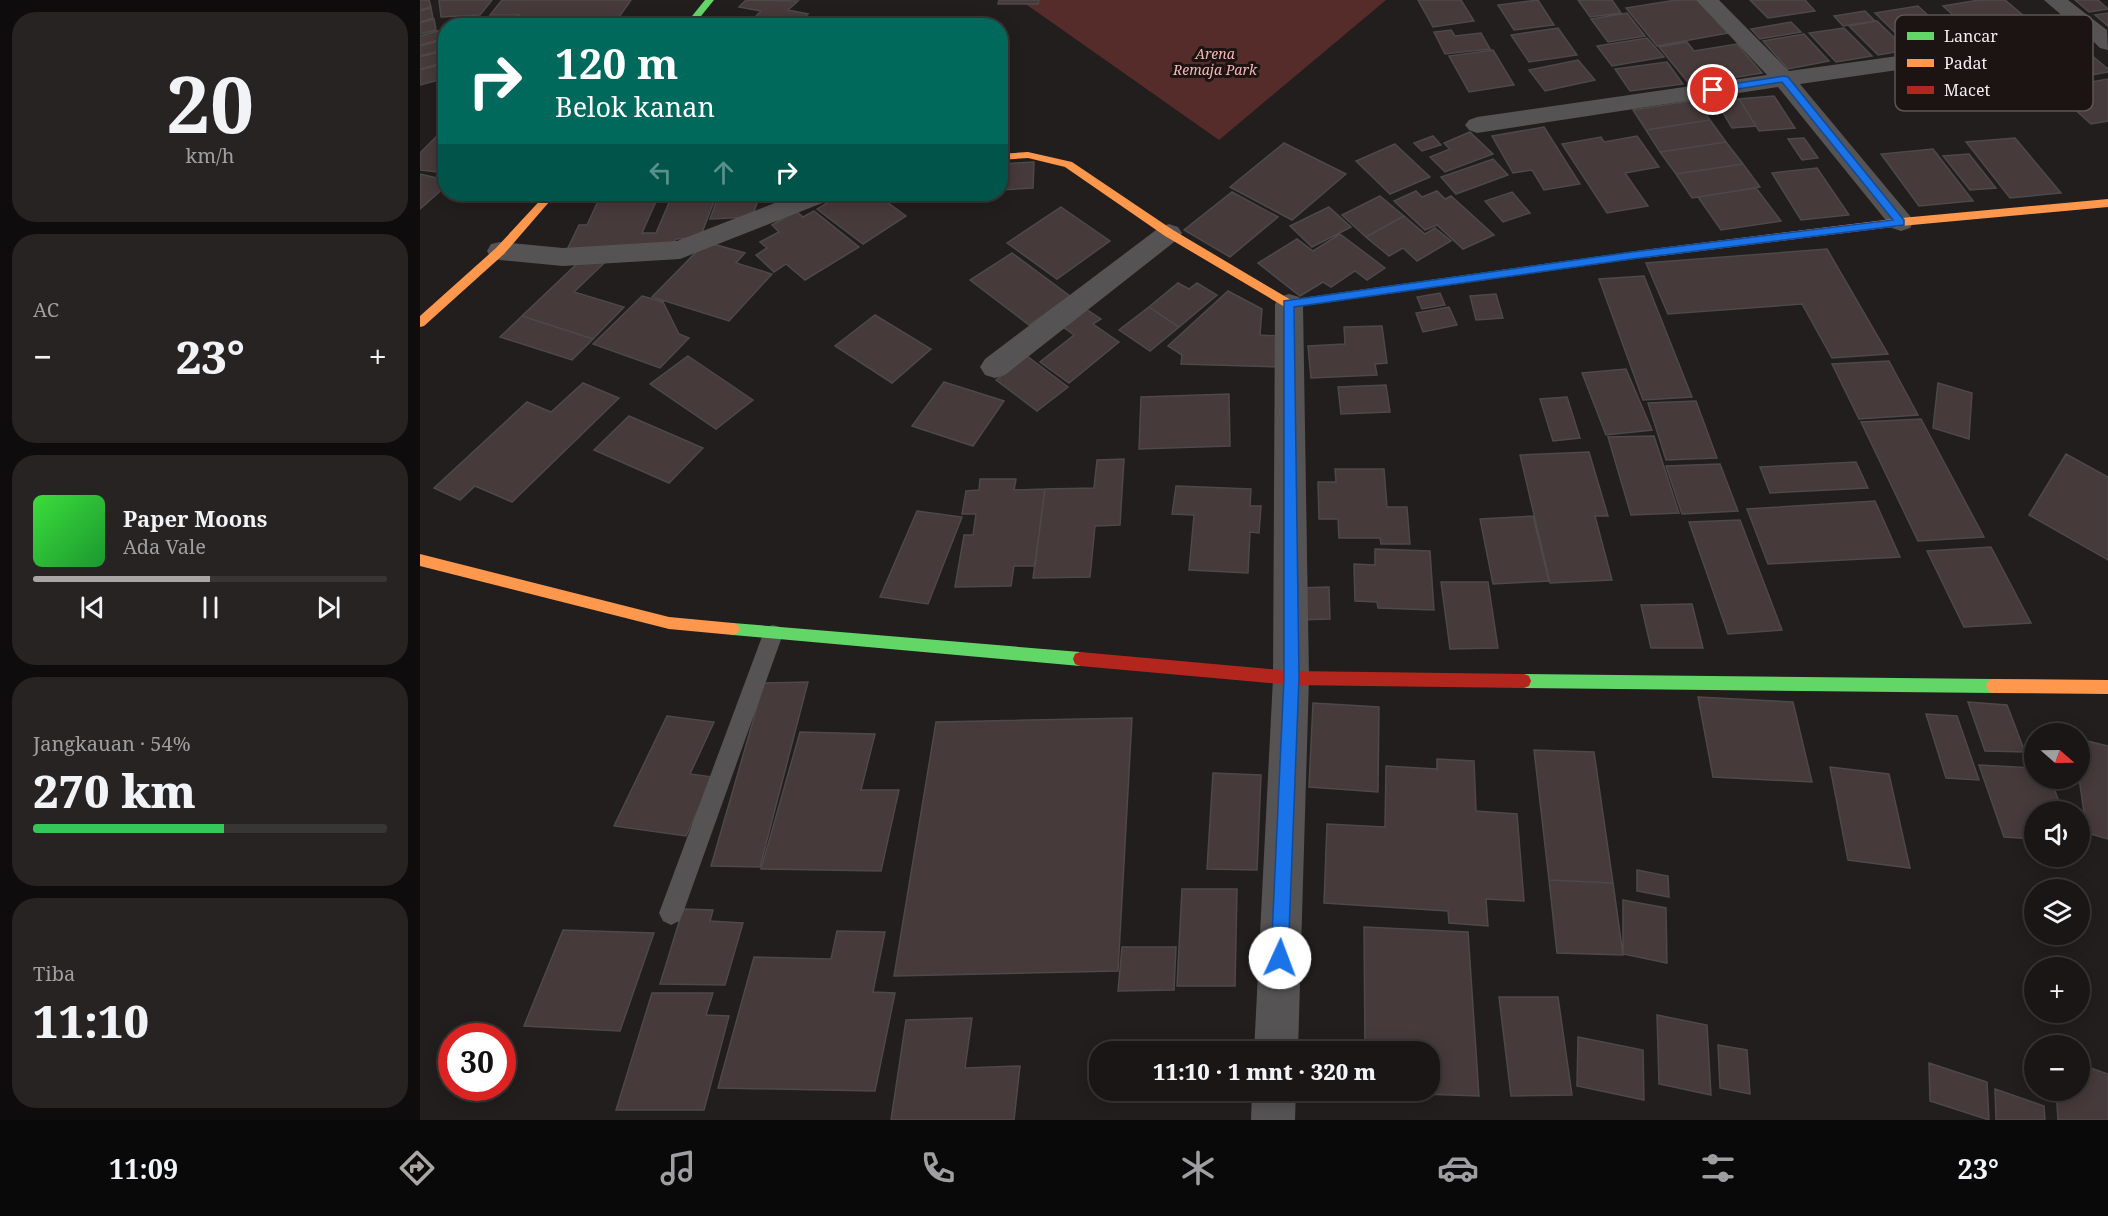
<!DOCTYPE html>
<html lang="id">
<head>
<meta charset="utf-8">
<style>
  body { margin:0; font-family:"Noto Serif",serif; background:#272323; color:#f1f3f6; height:100vh; display:flex; flex-direction:column; font-size:22px; white-space:nowrap }
  * { box-sizing:border-box; margin:0 }
  p { font-size:20px; color:#9f9fa1 }
  .icon { flex:none; width:33px; height:33px; fill:none; stroke:currentColor; stroke-width:2; stroke-linecap:round; stroke-linejoin:round }
  .map { position:relative; flex:1; overflow:hidden }
  .drawer { display:flex; flex-direction:column; gap:12px; padding:12px; background:#0e0c0c; width:420px }
  .drawer>* { flex:none }
  .banner { position:absolute; left:18px; top:18px; width:570px; height:183px; border-radius:24px; box-shadow:0 3px 15px #0003,0 0 0 2px #383535; background:#00695c; color:#fff; overflow:hidden }
  .needle { width:39px; rotate:110deg }
  .buttons { position:absolute; left:1604px; top:723px; display:grid; gap:12px }
  .buttons a { display:grid; place-items:center; width:66px; height:66px; border-radius:50%; background:#1a1616; box-shadow:0 3px 15px #0003,0 0 0 2px #383535; font-size:30px }
  .speed { position:absolute; left:18px; top:1023px; display:flex; gap:12px; font-size:30px; font-weight:700; text-align:center }
  .speed>* { display:grid; place-content:center; width:78px; height:78px; border-radius:50%; background:#1a1616; box-shadow:0 3px 15px #0003,0 0 0 2px #383535; line-height:1 }
  .speed .limit { border:9px solid #d22; background:#fff; color:#111 }
  .pin { position:absolute; display:grid; place-items:center; width:51px; height:51px; color:#fff; margin:-26px; border:3px solid #fff; border-radius:50%; box-shadow:0 2px 6px #0007 }
  .me { position:absolute; width:66px; margin:-33px; rotate:2deg; stroke-linejoin:round; filter:drop-shadow(0 0 4px #0008) }
  .turn { display:flex; align-items:center; gap:21px; height:126px; padding:0 18px; font-size:27px }
  .turn .icon { width:78px; height:78px; stroke-width:2.5 }
  .turn b { display:block; font-size:42px; line-height:51px }
  .lanes { display:flex; align-items:center; height:57px; padding:0 18px; background:#0003; justify-content:center; gap:30px; direction:ltr }
  .lanes .off { opacity:.35 }
  .big { font-size:45px; font-weight:800; line-height:1.1 }
  .drawer .card { flex:1; display:flex; flex-direction:column; justify-content:center; gap:9px; min-width:0; padding:0 21px; border-radius:24px; background:#272323 }
  .drawer .dial { align-items:center; gap:0 }
  .dial b { font-size:78px; line-height:1 }
  .song { display:flex; align-items:center; gap:18px }
  .cover { width:72px; height:72px; border-radius:9px; background:linear-gradient(135deg,hsl(120 70% 55%),hsl(130 70% 35%)) }
  .played { height:6px; border-radius:3px; background:linear-gradient(90deg,#aaa6a5 50%,#383535 50%) }
  .keys { display:flex; justify-content:space-around; direction:ltr }
  .heat { display:flex; justify-content:space-between; align-items:center; font-size:33px; direction:ltr }
  .charge { height:9px; border-radius:4px; background:linear-gradient(90deg,#34c759 54%,#383535 0) }
  .trip { position:absolute; left:669px; top:1041px; width:351px; height:60px; border-radius:24px; background:#1a1616; box-shadow:0 3px 15px #0003,0 0 0 2px #383535; font-weight:800; line-height:60px; text-align:center }
  .dock { display:flex; height:96px; justify-content:space-around; align-items:center; background:#0a0909; color:#9f9fa1 }
  .dock .icon { width:42px; height:42px }
  .dock .selected { color:#aaa6a5 }
  .dock b { font-size:27px; color:#f1f3f6 }
  main { display:flex; flex:1; min-height:0 }
  .map>svg:first-child { display:block }
  .green { fill:#552c2a }
  .building { fill:#463a3a; stroke:#4d4949; stroke-width:1.5 }
  .lines { fill:none; stroke-linecap:round; stroke-linejoin:round }
  .lane { fill:#555353; fill-rule:evenodd }
  .street { fill:#555353; fill-rule:evenodd }
  .fast { fill:#63d668; fill-rule:evenodd }
  .slow { fill:#ff974d; fill-rule:evenodd }
  .jam { fill:#b3261e; fill-rule:evenodd }
  .route { fill:#1a73e8; stroke:#114b97; stroke-width:1.5 }
  .labels { text-anchor:middle; stroke-width:6; stroke-linejoin:round; paint-order:stroke }
  .far-park-label { font-size:14px; font-style:italic; fill:#f5b9b5; stroke:#1b1413 }
  .key { fill:#1b1413; stroke:#5c5655; stroke-width:1.5 }
  .key-label { font-size:16px; fill:#f4efee }
</style>
</head>
<body>
<main>
<section class="drawer">
<div class="card dial"><b>20</b><p>km/h</p></div>
<div class="card"><p>AC</p>
<div class="heat"><a>−</a><b class="big">23°</b><a>+</a></div>
</div>
<div class="card">
<div class="song"><i class="cover"></i><div><b>Paper Moons</b><p>Ada Vale</p></div></div>
<div class="played"></div>
<div class="keys"><svg class="icon" aria-label="previous" viewBox="0 0 24 24"><path d="M18 5L8 12l10 7zM5 5v14"/></svg><svg class="icon" aria-label="pause" viewBox="0 0 24 24"><path d="M8 5v14M16 5v14"/></svg><svg class="icon" aria-label="next" viewBox="0 0 24 24"><path d="M6 5l10 7-10 7zM19 5v14"/></svg></div>
</div>
<div class="card"><p>Jangkauan · 54%</p><b class="big">270 km</b><div class="charge"></div></div>
<div class="card"><p>Tiba</p><b class="big">11:10</b></div>
</section>
<div class="map">
<svg width="1688" height="1120" viewBox="0 0 1688 1120">
  <rect width="100%" height="100%" fill="#221e1e"/>
  <path class="green" d="M600 0H966L799 140Z"/>
  <path class="building" d="M0 0H9L11 7 0 10Z
    M19 0H72L60 15 21 17Z
    M82 0H211L199 17H183L177 26H91L99 15H70Z
    M326 0 378 1 368 10 388 14 376 26H326L341 11 319 7Z
    M579 0H619L618 4H578Z
    M998 0H1041L1054 21 1013 27Z
    M1118 0 1134 25 1094 30 1078 5Z
    M1158 0H1192L1201 13 1170 17Z
    M1256 0H1278L1308 33 1237 46 1206 8Z
    M1330 0H1385L1395 11 1348 18Z
    M1559 0H1585L1611 22 1602 23 1619 38 1589 44 1572 28 1551 31 1523 6Z
    M1655 0H1678L1688 9 1669 12Z
    M1498 6 1538 43 1494 51 1455 13Z
    M11 8 13 18 0 22V11Z
    M1445 11 1455 21 1423 26 1414 16Z
    M1207 13 1225 36 1188 42 1171 19Z
    M1688 13V26L1675 15Z
    M14 19 16 30 0 34V23Z
    M1457 21 1487 50 1458 55 1429 26Z
    M1371 22 1381 32 1340 39 1331 29Z
    M1138 28 1157 55 1109 62 1091 35Z
    M1424 28 1452 56 1416 62 1389 33Z
    M25 29 26 38 0 45V36Z
    M1031 30 1035 36 1061 33 1070 49 1025 54 1014 32Z
    M1384 34 1409 61 1368 69 1343 41Z
    M1227 38 1244 57 1192 66 1177 46Z
    M26 39V49L0 56V46Z
    M1267 42 1274 51 1317 44 1342 73 1270 85 1239 47Z
    M1659 45 1688 69V72L1628 83 1598 55Z
    M26 50V62L0 69V57Z
    M1073 50 1094 85 1049 92 1029 56Z
    M1158 60 1175 80 1125 91 1109 70Z
    M1247 62 1263 84 1210 91 1195 69Z
    M26 63V78L0 85V70Z
    M1688 79V121L1671 124 1632 89Z
    M1354 96 1375 128 1339 131 1319 99Z
    M1319 99 1336 126 1312 128 1296 101Z
    M1276 100 1290 120 1226 130 1213 110Z
    M1290 120 1306 142 1240 152 1226 130Z
    M1124 127 1160 184 1124 190 1112 170 1093 173 1072 136Z
    M1050 132 1073 154 1025 172 1010 157 1030 149 1024 143Z
    M18 135 26 136V173L0 170V153Z
    M1013 136 1021 145 1002 151 994 143Z
    M1217 136 1239 167 1205 173 1228 206 1187 213 1142 144 1181 137 1184 142Z
    M1384 138 1398 158 1382 160 1368 139Z
    M1595 138 1641 193 1590 198 1546 142Z
    M1306 142 1323 164 1256 174 1240 152Z
    M864 143 926 174 872 220 810 187Z
    M975 144 1010 177 970 194 936 161Z
    M1513 149 1553 201 1499 206 1461 154Z
    M1549 154 1576 188 1550 190 1523 156Z
    M1073 159 1088 175 1036 194 1021 177Z
    M614 162 613 188 580 190V164Z
    M1323 164 1340 187 1272 198 1256 174Z
    M1397 168 1429 215 1381 220 1352 173Z
    M0 174 26 180V186L0 209Z
    M1336 188 1361 221 1301 230 1278 197Z
    M996 191 1002 197 1017 191 1025 199 1031 196 1074 235 1043 249 1017 225 1005 230 974 201Z
    M812 192 858 217 810 257 764 230Z
    M1092 192 1110 213 1083 222 1065 201Z
    M422 194H428L435 198 442 194H456L486 216 443 244 397 209Z
    M340 195 332 217 290 219 298 197Z
    M296 196 280 238 256 239 251 249 146 252 159 225H167L179 199 238 197 222 233H236L251 198Z
    M960 196 984 216 946 237 922 215Z
    M641 207 690 241 637 279 587 243Z
    M909 207 931 227 892 247 870 226Z
    M376 211 383 217 394 211 439 247 385 280 366 264 354 272 336 255 347 248 340 242 359 232 352 225Z
    M984 216 1005 234 1015 228 1031 241 997 261 983 248 969 256 946 237Z
    M920 234 965 268 947 280 935 271 911 287 903 282 880 296 838 263 877 239 893 251Z
    M286 242 325 253 316 263 352 274 309 321 232 297Z
    M1407 249 1468 354 1412 358 1382 304 1248 314 1226 263Z
    M592 253 650 296 609 325 550 280Z
    M164 257 184 263 154 292 204 307 173 339 102 316Z
    M1224 276 1272 397 1223 400 1179 279Z
    M758 283 769 289 777 283 797 295 759 327 729 307Z
    M808 291 842 309 840 335 858 336 857 367 761 364 762 355 748 346Z
    M1020 293 1025 305 1002 309 997 297Z
    M1076 294 1083 318 1056 320 1050 296Z
    M222 296 243 302 259 334 269 338 240 368 173 344Z
    M729 307 759 327 730 351 699 330Z
    M1029 307 1037 325 1003 332 996 313Z
    M666 309 681 319 673 324 699 342 649 383 620 362 654 335 643 327Z
    M455 315 511 349 472 383 415 346Z
    M102 316 173 339 152 360 80 337Z
    M962 326 967 363 955 364 957 375 891 378 888 346 925 344 924 327Z
    M268 356 333 400 296 429 230 384Z
    M607 356 648 387 617 411 576 380Z
    M1469 361 1498 415 1439 419 1412 364Z
    M1206 369 1232 430 1186 435 1162 373Z
    M524 382 584 401 553 446 492 426Z
    M163 383 199 398 92 502 55 486 40 500 14 488 107 402 131 412Z
    M1518 383 1552 393 1549 439 1513 428Z
    M966 385 970 412 921 414 918 387Z
    M809 394 810 446 719 449 721 397Z
    M1147 397 1160 438 1133 441 1120 399Z
    M1276 401 1297 458 1246 460 1228 403Z
    M209 416 283 448 249 483 174 450Z
    M1501 419 1564 537 1498 541 1441 422Z
    M1234 436 1259 513 1211 515 1188 437Z
    M1169 452 1188 516H1175L1192 580 1130 583 1100 455Z
    M1646 454 1688 477V560L1609 515Z
    M704 459 700 525 675 526 670 577 613 578 625 489 674 488 677 460Z
    M1436 462 1448 488 1350 493 1340 467Z
    M1300 464 1318 511 1262 514 1246 466Z
    M915 469H964L967 507H987L990 544H961L960 538H919L918 519H899L898 482H916Z
    M560 479H596L594 490 625 489 615 566H594L591 586 535 587 544 535H553L556 514H542L546 491 559 490Z
    M756 486 831 489 830 506H841L839 533 830 532 828 573 769 570 774 515 752 514Z
    M1455 501 1480 557 1348 564 1327 509Z
    M497 511 542 517 508 604 460 597Z
    M1113 516 1129 581 1073 584 1060 519Z
    M1320 520 1362 630 1308 634 1269 522Z
    M1571 547 1611 623 1544 627 1507 551Z
    M955 549 1010 551 1014 610 958 608 957 602 935 601 934 564 955 565Z
    M1021 582H1068L1078 648 1030 649Z
    M909 587 910 619 878 620 876 588Z
    M1272 604 1283 648H1231L1221 605Z
    M388 682 340 867 291 866 344 683Z
    M1278 697 1373 702 1392 782 1293 777Z
    M1548 702 1587 705 1605 752 1565 751Z
    M893 703 959 707 958 792 889 787Z
    M1506 714 1537 716 1559 780 1526 778Z
    M247 716 294 722 270 774 293 777 266 836 194 826Z
    M712 718 698 971 474 976 516 722Z
    M380 732 455 734 441 790H479L461 871 341 869Z
    M1659 739 1688 746V839L1667 833 1659 778Z
    M1114 750 1174 752 1193 883 1129 880Z
    M1017 759 1054 761 1056 811 1097 814 1104 901 1066 899 1068 926 1029 923 1028 911 904 903 907 824 965 827 966 766 1017 769Z
    M1559 765 1614 768V778H1630L1643 812H1614V839L1584 837Z
    M1410 767 1469 774 1490 868 1428 860Z
    M793 773 841 775 837 870 787 869Z
    M1217 870 1248 876 1249 897 1217 891Z
    M1129 880 1193 883 1203 955 1137 953Z
    M762 889H817L815 986H757Z
    M1203 900 1246 908 1247 963 1203 954Z
    M263 909 293 910 290 921 323 923 305 985 240 984Z
    M944 927 1048 932 1059 1096 945 1092 1010 1090V1052H945Z
    M143 930 234 933 200 1031 104 1026Z
    M417 931 465 932 453 992 475 993 455 1091 298 1088 334 957 411 959Z
    M702 947H756L754 990 698 991Z
    M232 993H293L286 1015 309 1016 284 1110H196Z
    M1079 997H1138L1152 1095 1091 1096Z
    M1237 1015 1287 1025 1291 1095 1239 1084Z
    M552 1018 545 1068 600 1066 594 1120H471L486 1020Z
    M1158 1037 1223 1050 1224 1100 1157 1086Z
    M1298 1045 1327 1050 1330 1094 1300 1088Z
    M1509 1063 1567 1082 1569 1120 1510 1101Z
    M1659 1064 1688 1074V1120H1638L1636 1090H1659Z
    M1575 1089 1624 1106 1625 1120H1576Z"/>
  <g class="lines">
    <path class="lane" d="M353 625 360 627 363 634 263 913 259 921 251 925 243 921 239 913 343 634 346 627Z"/>
    <path class="street" d="M1276 0H1299L1369 71 1660 31 1624 0H1648L1687 30 1688 50 1680 48 1674 42 1380 84 1490 216 1494 222 1490 228 1481 231 1472 228 1358 87 1057 133 1049 130 1045 125 1049 120 1057 117 1347 75Z
      M378 194H414L410 200 260 259 143 266 80 260 71 258 67 251 71 244 80 242 143 248 257 241Z
      M749 224 758 227 762 233 758 239 585 375 575 378 565 375 560 367 565 359 740 227Z
      M869 294 879 297 883 304 889 678 878 1052H834L853 678 855 304 859 297Z
      M832 1090H876L875 1120H831Z"/>
    <path class="fast" d="M285 0H294L273 26H264Z
      M1224 250 1228 251V257L875 307 869 303 875 299Z
      M313 623 660 652 665 654 667 659 665 664 660 666 313 635 308 633 306 629 308 625Z
      M1104 674 1573 679 1578 681 1580 686 1578 691 1573 693 1104 688 1099 686 1097 681 1099 676Z"/>
    <path class="slow" d="M608 152 652 162 753 230 871 300H879L881 303 875 307H865L745 236 645 167 608 158 580 160V154Z
      M126 194H136L84 254 4 326 0 327V316L76 248Z
      M1688 199V207L1481 226 1224 258 1219 254 1224 250 1481 218Z
      M0 554 249 617 313 623 318 625 320 629 318 633 313 635 249 629 0 566Z
      M1573 679 1688 680V694L1573 693 1568 691 1566 686 1568 681Z"/>
    <path class="jam" d="M660 652 871 671 1104 674 1109 676 1111 681 1109 686 1104 688 871 685 660 666 655 664 653 659 655 654Z"/>
  </g>
  <path class="route" d="M1364 76 1368 77 1484 220V225L1212 259 874 307 879 678 868 958 866 964 860 967 853 964 851 958 864 678V301L1212 252 1473 220 1362 82 1293 93 1288 90 1293 87Z"/>
  <g class="labels">
    <g class="far-park-label">
      <text x="795" y="59">Arena<tspan x="795" dy="16">Remaja Park</tspan></text>
    </g>
  </g>
  <rect x="1475" y="15" width="198" height="96" rx="9" class="key"/>
  <rect x="1487" y="32" width="27" height="8" fill="#63d668"/>
  <rect x="1487" y="59" width="27" height="8" fill="#ff974d"/>
  <rect x="1487" y="86" width="27" height="8" fill="#b3261e"/>
  <g class="key-label">
    <text x="1524" y="42">Lancar</text>
    <text x="1524" y="69">Padat</text>
    <text x="1524" y="96">Macet</text>
  </g>
</svg>
<div class="buttons">
<a><svg class="needle" viewBox="-14 -14 28 28"><path d="M0-13l5 13h-10z" fill="#e53935"/><path d="M0 13l5-13h-10z" fill="#9f9fa1"/></svg></a>
<a><svg class="icon" aria-label="sound" viewBox="0 0 24 24"><path d="M4 9h4l5-4v14l-5-4H4zM17 9q2 3 0 6"/></svg></a>
<a><svg class="icon" aria-label="layers" viewBox="0 0 24 24"><path d="M12 4l9 5-9 5-9-5zM3 14l9 5 9-5"/></svg></a>
<a>+</a>
<a>−</a>
</div>
<div class="speed"><div class="limit">30</div></div>
<div class="pin" style="left:1293px;top:90px;background:#d93025"><svg class="icon" aria-label="arrive" viewBox="0 0 24 24"><path d="M6 21V4h12l-3 4 3 4H6"/></svg></div>
<svg class="me" style="left:860px;top:958px" viewBox="-20 -20 40 40"><circle r="19" fill="#fff"/><path d="M0-13L10 11 0 6-10 11z" fill="#1a73e8"/></svg>
<div class="trip">11:10 · 1 mnt · 320 m</div>
<div class="banner">
<div class="turn"><svg class="icon" aria-label="right" viewBox="0 0 24 24"><path d="M7 20v-9h11M14 6l5 5-5 5"/></svg><div><b>120 m</b>Belok kanan</div></div>
<div class="lanes"><svg class="icon off" aria-label="left" viewBox="0 0 24 24"><path d="M17 20v-9H6M10 6l-5 5 5 5"/></svg><svg class="icon off" aria-label="ahead" viewBox="0 0 24 24"><path d="M12 20V5M6 11l6-6 6 6"/></svg><svg class="icon" aria-label="right" viewBox="0 0 24 24"><path d="M7 20v-9h11M14 6l5 5-5 5"/></svg></div>
</div>
</div>
</main>
<nav class="dock">
<b>11:09</b>
<svg class="icon selected" aria-label="directions" viewBox="0 0 24 24"><path d="M12 3l9 9-9 9-9-9zM9 14v-3h6M13 9l2 2-2 2"/></svg>
<svg class="icon" aria-label="music" viewBox="0 0 24 24"><path d="M9 18V5l10-2v13"/><circle cx="6" cy="18" r="3"/><circle cx="16" cy="16" r="3"/></svg>
<svg class="icon" aria-label="phone" viewBox="0 0 24 24"><path d="M5 4h4l2 5-3 2q2 4 5 5l2-3 5 2v4C11 20 4 13 5 4z"/></svg>
<svg class="icon" aria-label="climate" viewBox="0 0 24 24"><path d="M12 3v18M4 7l16 10M4 17L20 7"/></svg>
<svg class="icon" aria-label="car" viewBox="0 0 24 24"><path d="M5 17H2v-5l4-1 3-4h7l3 4 3 1v5h-3M9 17h6M6 11h13"/><circle cx="7" cy="17" r="2"/><circle cx="17" cy="17" r="2"/></svg>
<svg class="icon" aria-label="filters" viewBox="0 0 24 24"><path d="M4 7h16M4 17h16"/><circle cx="9" cy="7" r="2"/><circle cx="15" cy="17" r="2"/></svg>
<b>23°</b>
</nav>
</body>
</html>
